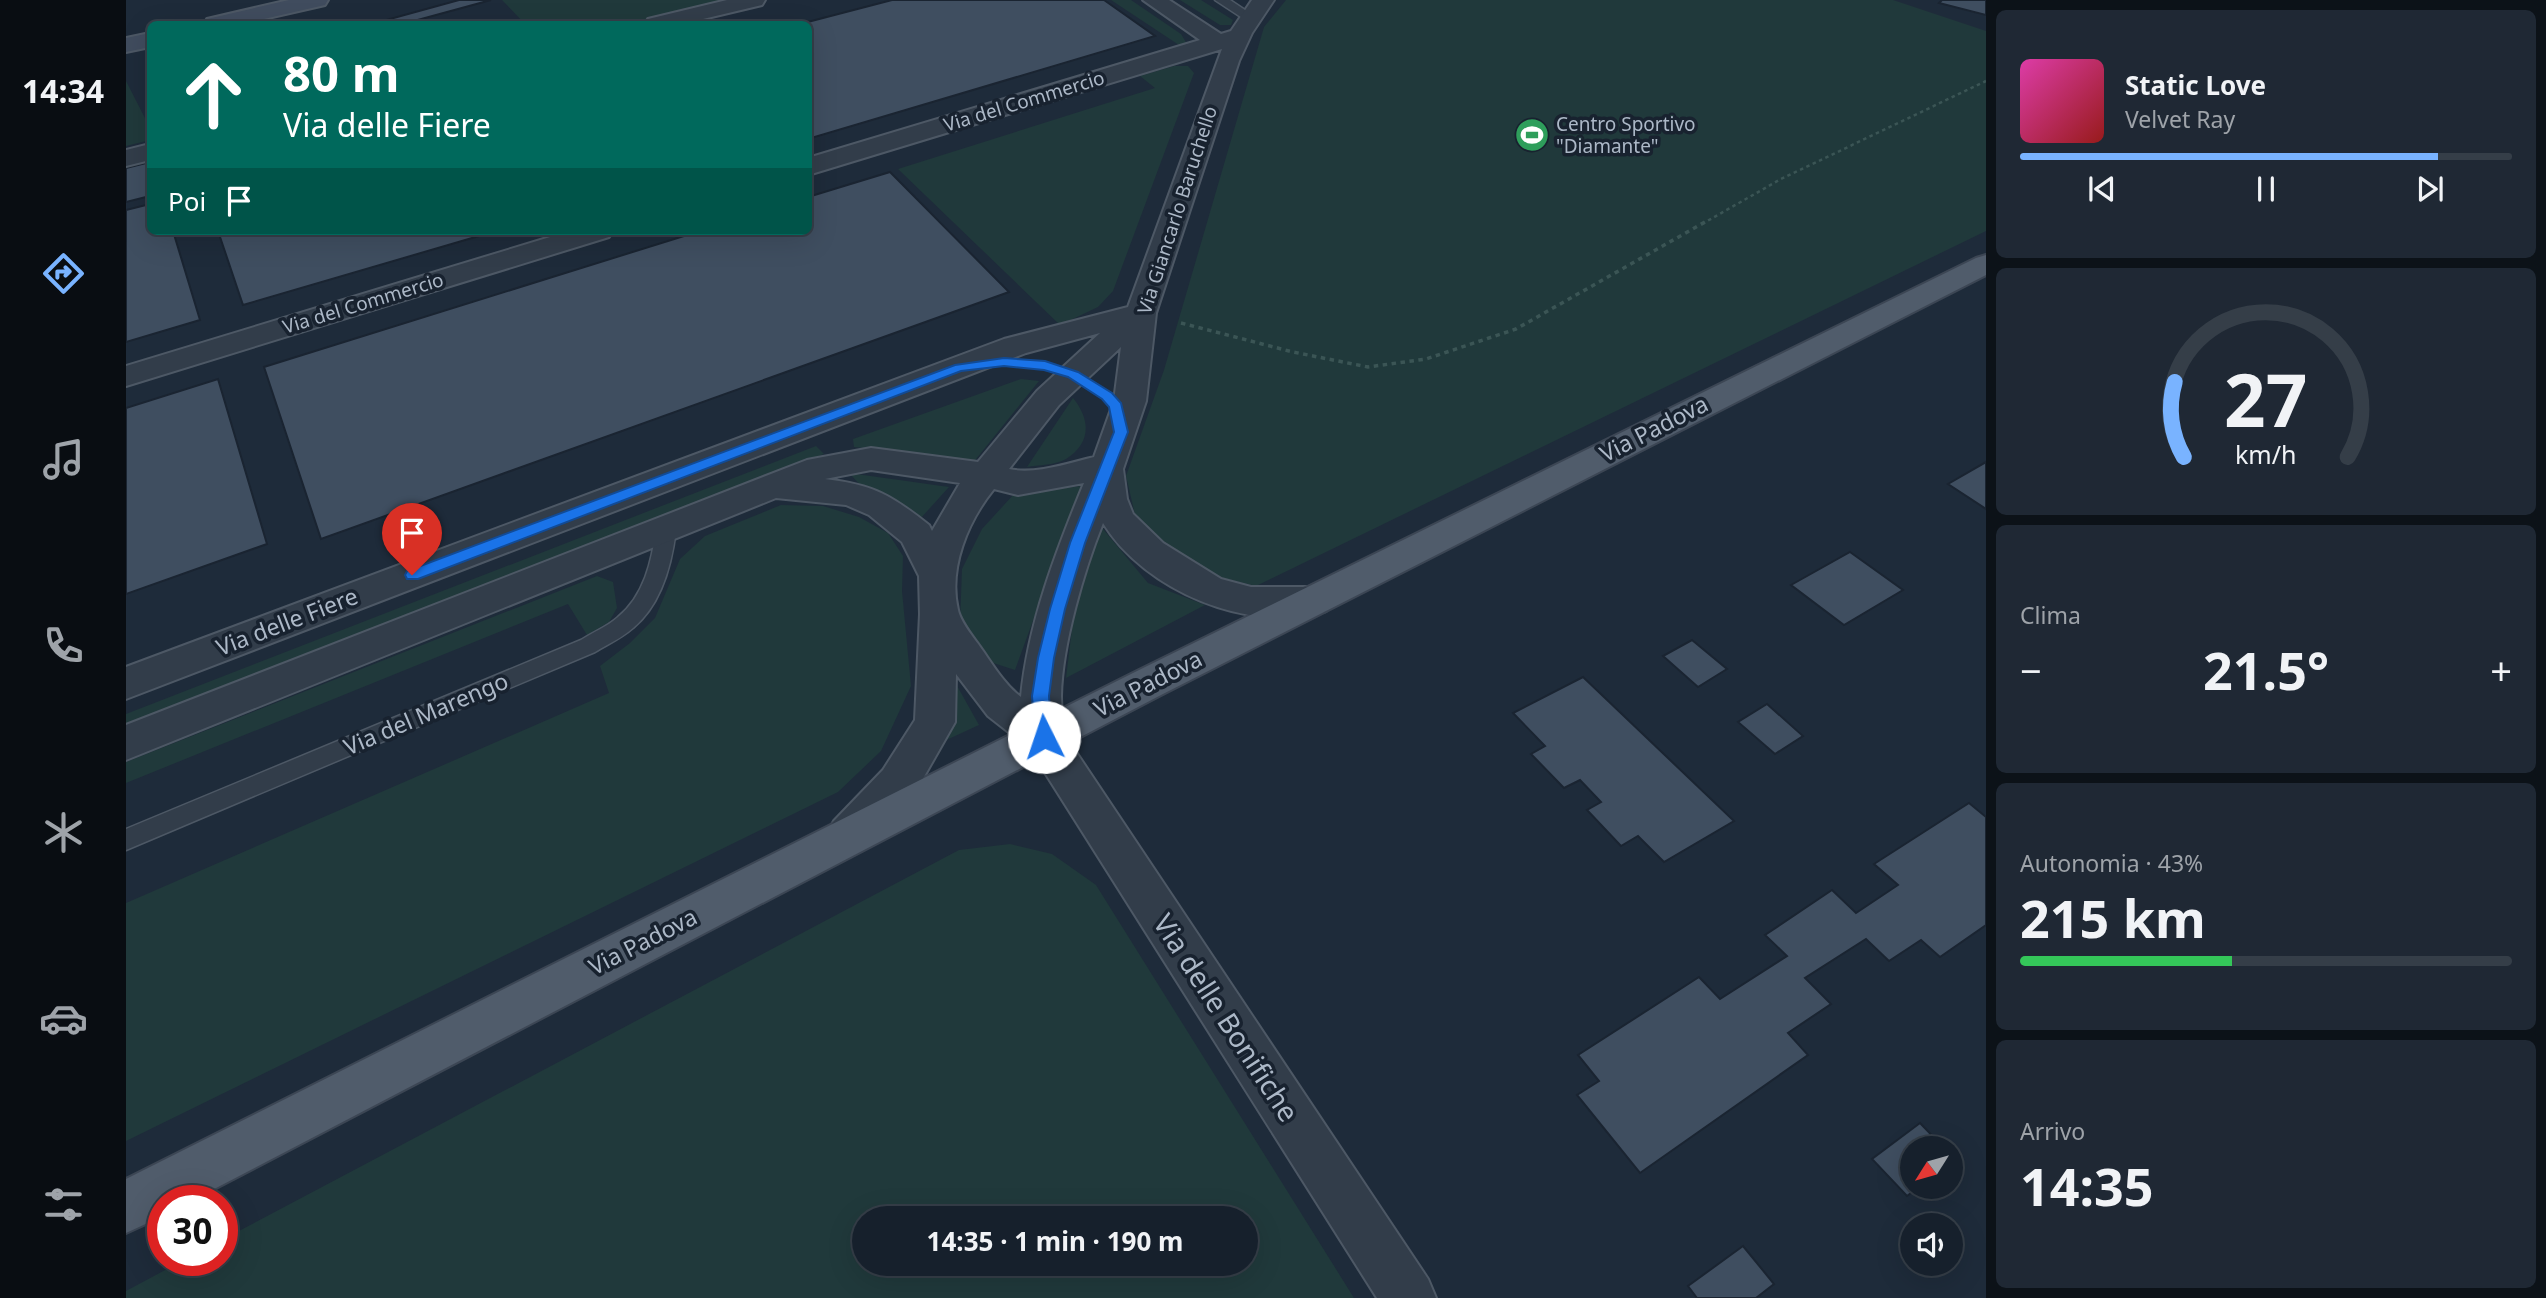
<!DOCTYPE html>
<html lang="it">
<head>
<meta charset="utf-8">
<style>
  body { margin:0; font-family:"Noto Sans",sans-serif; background:#1f2834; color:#f1f3f6; height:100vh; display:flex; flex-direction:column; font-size:26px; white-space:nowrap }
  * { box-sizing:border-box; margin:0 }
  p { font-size:23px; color:#9ea3a9 }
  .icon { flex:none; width:38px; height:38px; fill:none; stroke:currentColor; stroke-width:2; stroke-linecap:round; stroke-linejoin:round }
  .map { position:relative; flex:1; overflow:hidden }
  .drawer { display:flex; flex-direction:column; gap:10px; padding:10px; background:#0c1218; width:560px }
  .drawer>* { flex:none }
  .top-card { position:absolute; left:21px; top:21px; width:665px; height:214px; border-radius:10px; box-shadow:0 7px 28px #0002,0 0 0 2px #353e48; background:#00695c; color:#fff; overflow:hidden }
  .needle { width:46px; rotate:233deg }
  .controls { position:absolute; left:1774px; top:1136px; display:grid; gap:14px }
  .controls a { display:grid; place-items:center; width:63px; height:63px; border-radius:50%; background:#16202c; box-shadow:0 7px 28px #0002,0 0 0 2px #353e48; font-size:35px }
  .speed { position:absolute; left:21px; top:1185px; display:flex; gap:14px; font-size:35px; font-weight:700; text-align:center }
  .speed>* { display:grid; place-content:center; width:91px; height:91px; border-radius:50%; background:#16202c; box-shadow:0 7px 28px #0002,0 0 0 2px #353e48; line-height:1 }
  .speed .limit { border:10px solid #d22; background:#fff; color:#111 }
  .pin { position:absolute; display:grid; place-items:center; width:60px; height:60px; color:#fff; margin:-72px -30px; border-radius:50% 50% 50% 0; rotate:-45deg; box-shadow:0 0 7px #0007 }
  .pin .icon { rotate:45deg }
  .me { position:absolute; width:77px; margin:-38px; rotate:356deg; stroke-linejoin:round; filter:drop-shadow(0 0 5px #0008) }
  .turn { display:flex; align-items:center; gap:24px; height:147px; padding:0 21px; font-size:32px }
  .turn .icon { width:91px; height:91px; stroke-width:2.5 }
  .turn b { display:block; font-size:49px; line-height:60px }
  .then { display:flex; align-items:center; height:66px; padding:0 21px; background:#0003; gap:14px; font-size:26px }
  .big { font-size:52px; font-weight:700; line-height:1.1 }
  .drawer .card { flex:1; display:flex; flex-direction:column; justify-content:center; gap:10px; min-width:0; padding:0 24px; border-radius:10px; background:#1f2834 }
  .drawer .dial { align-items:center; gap:0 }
  .dial svg { height:182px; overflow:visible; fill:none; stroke:#353e48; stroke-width:7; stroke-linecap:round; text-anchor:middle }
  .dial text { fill:#f1f3f6; stroke:none }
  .song { display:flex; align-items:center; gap:21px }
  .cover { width:84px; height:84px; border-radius:10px; background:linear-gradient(135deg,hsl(320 70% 55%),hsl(0 70% 35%)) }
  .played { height:7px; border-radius:4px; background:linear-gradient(90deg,#79b3ff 85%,#353e48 85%) }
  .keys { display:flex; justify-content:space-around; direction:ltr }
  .heat { display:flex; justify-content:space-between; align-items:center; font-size:38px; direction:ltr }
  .charge { height:10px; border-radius:5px; background:linear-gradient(90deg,#34c759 43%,#353e48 0) }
  .trip { position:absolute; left:726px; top:1206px; width:406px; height:70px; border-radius:35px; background:#16202c; box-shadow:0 7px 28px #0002,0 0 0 2px #353e48; font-weight:700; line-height:70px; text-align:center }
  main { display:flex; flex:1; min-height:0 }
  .tab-bar { display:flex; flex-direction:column; width:126px; justify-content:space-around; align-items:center; background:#090d12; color:#9ea3a9 }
  .tab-bar .icon { width:49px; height:49px }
  .tab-bar .selected { color:#79b3ff }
  .tab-bar b { font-size:32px; color:#f1f3f6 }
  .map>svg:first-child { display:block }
  .green { fill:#20393b; fill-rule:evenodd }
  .building { fill:#3f4e60; stroke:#1a2431; stroke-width:2 }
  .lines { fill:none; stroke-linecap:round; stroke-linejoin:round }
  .lane-casing { stroke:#4d5865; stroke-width:3 }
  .street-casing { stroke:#4d5865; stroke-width:4 }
  .secondary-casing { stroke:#4d5865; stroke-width:4 }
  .primary-casing { stroke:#3c4654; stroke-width:4 }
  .path-far1 { stroke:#3b5555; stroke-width:2.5; stroke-dasharray:3.5 3.5; stroke-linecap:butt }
  .path { stroke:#3b5555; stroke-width:3.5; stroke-dasharray:4.5 4.5; stroke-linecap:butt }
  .lane { fill:#323d4a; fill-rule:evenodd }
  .street { fill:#323d4a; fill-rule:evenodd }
  .secondary { fill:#404c5e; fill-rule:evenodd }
  .primary { fill:#505c6b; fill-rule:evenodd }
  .route { fill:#1a73e8; stroke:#114b97; stroke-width:2 }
  .labels { text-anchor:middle; stroke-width:7; stroke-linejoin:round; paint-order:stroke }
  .far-street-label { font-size:19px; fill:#acb8c7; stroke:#18222f }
  .far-poi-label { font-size:19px; fill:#acb8c7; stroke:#18222f; text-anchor:start }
  .street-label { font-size:23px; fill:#acb8c7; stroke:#18222f }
  .near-street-label { font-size:28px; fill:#acb8c7; stroke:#18222f }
</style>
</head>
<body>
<main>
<nav class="tab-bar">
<b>14:34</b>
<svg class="icon selected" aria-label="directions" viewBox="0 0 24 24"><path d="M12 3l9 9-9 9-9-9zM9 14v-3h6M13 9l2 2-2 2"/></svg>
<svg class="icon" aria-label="music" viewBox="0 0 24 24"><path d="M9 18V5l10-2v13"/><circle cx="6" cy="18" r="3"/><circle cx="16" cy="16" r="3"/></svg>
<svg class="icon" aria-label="phone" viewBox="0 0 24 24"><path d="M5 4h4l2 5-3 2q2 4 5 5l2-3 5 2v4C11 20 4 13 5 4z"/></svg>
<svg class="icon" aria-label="climate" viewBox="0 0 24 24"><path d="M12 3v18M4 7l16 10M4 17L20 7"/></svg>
<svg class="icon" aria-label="car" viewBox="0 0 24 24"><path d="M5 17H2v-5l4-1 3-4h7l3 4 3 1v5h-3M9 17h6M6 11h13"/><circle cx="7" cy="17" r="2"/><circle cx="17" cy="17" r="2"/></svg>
<svg class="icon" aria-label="filters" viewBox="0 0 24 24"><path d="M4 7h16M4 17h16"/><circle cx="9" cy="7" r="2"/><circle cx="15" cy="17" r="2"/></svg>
</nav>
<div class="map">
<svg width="1860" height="1298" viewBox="0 0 1860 1298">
  <rect width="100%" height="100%" fill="#1e2b3a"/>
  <path class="green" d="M376 0H599L501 24H399Z
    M985 0H1005L1055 34 1061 44 1056 47Z
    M1054 0H1075L1107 20 1105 25H1094Z
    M1160 0H1767L1860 31V231L1130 586 1071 572 1011 523 1000 476 1038 370 1138 27Z
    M1048 66H1062L1068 73 987 291 972 307 934 325 772 169 1029 88 1014 76Z
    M0 81 24 128V140L0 146Z
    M895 379 913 381 846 464 784 453 728 447 727 439Z
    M947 398C965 420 965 443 940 459 930 465 912 465 901 467Z
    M690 446 698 454 0 727V714Z
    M723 473 823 487 794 519 738 489Z
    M956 486 889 670 858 660 834 623 836 569 856 529 888 494Z
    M655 505 697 506 733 517 762 533 777 556 776 591 785 686 755 751 712 792 0 1141V903L483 693 474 666 504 643 529 618 554 559 579 536Z
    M972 523 1022 583 1079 605 940 678 947 620Z
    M471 576 487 582 491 608 483 622 461 635 442 604 0 783V762Z
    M825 675 853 725 816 742Z
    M884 844 926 854 970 885 1228 1298H0V1291L58 1260H96V1240L833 850ZM738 1218H1120V1264H738Z"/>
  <path class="building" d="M333 0H365L277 24H255L253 22Z
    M766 0H978L1029 36 682 139V24H674Z
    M1816 0H1860V15L1813 3Z
    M24 162V196L0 202V168Z
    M764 172 883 292 195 539 138 367 574 231H682V197Z
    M24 204V231H47L74 320 0 342V210Z
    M92 231H370L117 305Z
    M92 379 141 544 0 594V408Z
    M1860 462V509L1822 484Z
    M1724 552 1777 590 1718 625 1665 585Z
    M1566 640 1601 669 1572 687 1537 656Z
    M1457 677 1608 821 1538 862 1512 836 1495 846 1461 810 1475 802 1454 780 1438 788 1405 754 1419 746 1387 713Z
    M1641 704 1677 736 1649 754 1612 722Z
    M1843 803 1860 817V925L1814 957 1795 940 1763 961 1740 939 1679 978 1705 1004 1662 1033 1682 1055 1514 1173 1451 1095 1473 1081 1452 1055 1573 977 1594 999 1661 956 1639 935 1706 890 1730 913 1772 885 1748 864Z
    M1794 1123 1818 1148H1787V1186H1794L1781 1196 1746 1159Z
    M1617 1246 1648 1284 1630 1298H1571L1562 1286Z"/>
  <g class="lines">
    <g class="lane-casing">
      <path id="lane" d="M1089 0H1104L1131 18 1121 21Z
        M540 522 547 524 550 529C546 564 535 605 507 628 496 638 482 644 469 652L0 850V829L455 640C467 632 481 627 492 617 518 596 526 561 530 529L533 524Z"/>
    </g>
    <g class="street-casing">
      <path id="street" d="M601 0H639L636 5 556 24H519L522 19Z
        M1017 0H1043L1095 34 1105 31 1126 0H1148L1126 33 1113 61 1030 313 1020 401 997 469 1001 499 1007 514 1037 543 1095 579 1125 587H1187L1200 591 1206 601 1200 611C1124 635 1018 590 977 523 958 570 936 645 935 696 935 708 937 721 938 734L1302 1279 1310 1298H1251L904 749 862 716 830 674 829 722 787 796 738 847 723 853 708 847 701 834 708 821 757 770 789 720 794 614 793 576 776 542 743 515 720 505 650 498 0 760V725L681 460 745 448 852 462 911 391 974 333 900 353 0 699V667L878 339 1002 307 1096 49 682 175V158L1074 40ZM995 347 988 401 968 457C943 463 909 475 883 469L933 405ZM745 470 834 483 806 531 803 525C765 495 748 485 699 479ZM958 483C930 551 902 624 895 697 880 686 868 667 857 651 850 640 835 624 832 610 822 568 842 521 868 489L892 495Z
        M24 144V160L0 166V150Z
        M444 231H487L483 237 0 386V366Z"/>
    </g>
    <g class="secondary-casing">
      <path id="secondary" d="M163 0H202L199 5 116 24H78L81 19Z
        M24 33V47L0 52V38Z"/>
    </g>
    <g class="primary-casing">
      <path id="primary" d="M1860 255V275L1035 695 67 1200H37V1216L0 1233V1179L1007 673 1850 258Z"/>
    </g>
    <path class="path-far1" d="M1576 224 1655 179 1860 81"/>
    <path class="path" d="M1055 323 1167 352 1242 367 1300 359 1390 329 1579 222"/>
    <use href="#lane" class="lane"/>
    <use href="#street" class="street"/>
    <use href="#secondary" class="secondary"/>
    <use href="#primary" class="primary"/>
  </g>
  <path class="route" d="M878 358 919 361 952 372 986 393 995 403 1002 432 959 543 939 609 928 658 923 696 926 737 923 742H912L909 737 906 696 912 658 924 609 944 543 988 432 983 407 976 399 942 377 918 370 878 366 835 371 292 579H281L279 575 281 571 829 365Z"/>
  <defs>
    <g id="stadium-disc" transform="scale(1.75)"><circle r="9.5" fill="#2e9e5b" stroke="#18222f"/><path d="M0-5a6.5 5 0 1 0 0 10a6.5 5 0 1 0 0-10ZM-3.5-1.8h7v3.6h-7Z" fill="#fff"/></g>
  </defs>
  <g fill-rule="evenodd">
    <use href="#stadium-disc" x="1406" y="135"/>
  </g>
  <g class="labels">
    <g class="far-street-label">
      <text transform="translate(898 101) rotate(-17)" y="7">Via del Commercio</text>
      <text transform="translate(1051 210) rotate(-72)" y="7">Via Giancarlo Baruchello</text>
      <text transform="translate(237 303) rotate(-17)" y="7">Via del Commercio</text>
    </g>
    <g class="far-poi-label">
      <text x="1430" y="131">Centro Sportivo<tspan x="1430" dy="22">"Diamante"</tspan></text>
    </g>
    <g class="street-label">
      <text transform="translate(1528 429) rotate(-27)" y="8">Via Padova</text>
      <text transform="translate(161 622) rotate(-21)" y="8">Via delle Fiere</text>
      <text transform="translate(1022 684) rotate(-27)" y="8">Via Padova</text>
      <text transform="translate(300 714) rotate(-23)" y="8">Via del Marengo</text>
      <text transform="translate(517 942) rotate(-27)" y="8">Via Padova</text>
    </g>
    <g class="near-street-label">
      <text transform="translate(1100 1018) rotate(57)" y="10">Via delle Bonifiche</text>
    </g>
  </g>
</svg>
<div class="controls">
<a><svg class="needle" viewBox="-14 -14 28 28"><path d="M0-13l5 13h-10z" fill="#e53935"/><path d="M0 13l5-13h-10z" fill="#9ea3a9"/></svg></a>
<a><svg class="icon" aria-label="sound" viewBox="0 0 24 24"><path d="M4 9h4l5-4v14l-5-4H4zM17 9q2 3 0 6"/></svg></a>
</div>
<div class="speed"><div class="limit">30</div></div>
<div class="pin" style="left:286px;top:575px;background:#d93025"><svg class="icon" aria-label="arrive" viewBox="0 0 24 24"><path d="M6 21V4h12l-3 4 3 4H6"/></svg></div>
<svg class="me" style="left:918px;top:737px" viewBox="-20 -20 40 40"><circle r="19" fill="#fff"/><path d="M0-13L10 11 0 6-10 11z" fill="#1a73e8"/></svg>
<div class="trip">14:35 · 1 min · 190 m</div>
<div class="top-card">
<div class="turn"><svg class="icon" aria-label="ahead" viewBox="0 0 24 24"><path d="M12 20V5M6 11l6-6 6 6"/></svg><div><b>80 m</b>Via delle Fiere</div></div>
<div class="then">Poi<svg class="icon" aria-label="arrive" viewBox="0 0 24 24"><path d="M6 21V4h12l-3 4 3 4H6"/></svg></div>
</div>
</div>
<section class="drawer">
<div class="card">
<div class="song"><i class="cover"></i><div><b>Static Love</b><p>Velvet Ray</p></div></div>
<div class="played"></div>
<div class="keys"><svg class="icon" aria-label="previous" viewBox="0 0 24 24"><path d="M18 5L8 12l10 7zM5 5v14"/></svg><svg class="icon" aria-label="pause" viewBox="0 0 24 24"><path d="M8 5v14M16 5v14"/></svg><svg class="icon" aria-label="next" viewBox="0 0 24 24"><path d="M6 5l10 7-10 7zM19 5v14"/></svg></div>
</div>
<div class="card dial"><svg viewBox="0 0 100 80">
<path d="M14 69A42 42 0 1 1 86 69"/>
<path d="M14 69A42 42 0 0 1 10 36" stroke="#79b3ff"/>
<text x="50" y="56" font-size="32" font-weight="700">27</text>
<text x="50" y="72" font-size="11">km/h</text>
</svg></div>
<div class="card"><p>Clima</p>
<div class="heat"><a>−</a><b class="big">21.5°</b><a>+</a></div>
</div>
<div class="card"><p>Autonomia · 43%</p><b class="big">215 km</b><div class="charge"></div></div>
<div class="card"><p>Arrivo</p><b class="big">14:35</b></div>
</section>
</main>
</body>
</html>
